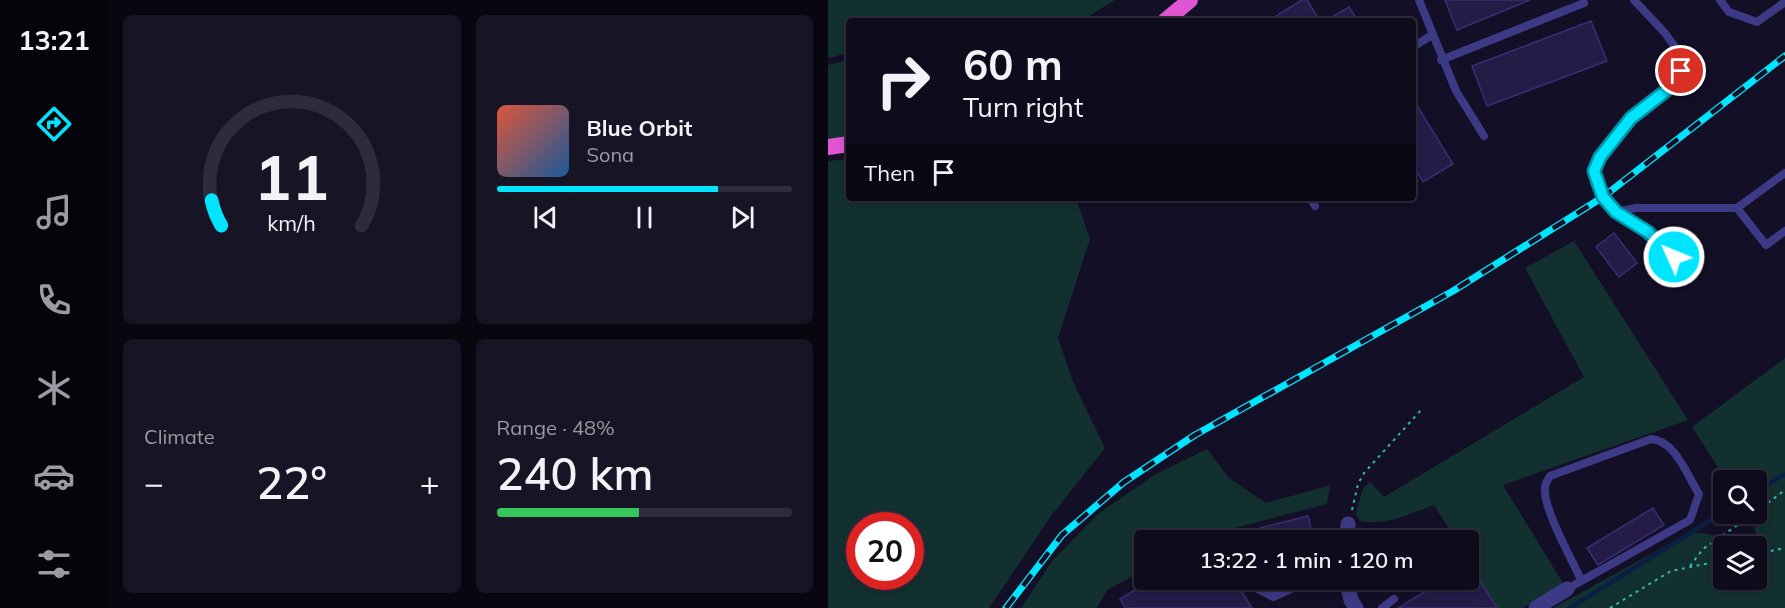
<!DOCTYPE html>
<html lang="en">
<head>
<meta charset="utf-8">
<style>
  body { margin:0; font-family:Mulish,sans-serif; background:#171425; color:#f1f3f6; height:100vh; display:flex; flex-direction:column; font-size:22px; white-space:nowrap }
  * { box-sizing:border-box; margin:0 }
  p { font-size:20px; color:#9b9ba3 }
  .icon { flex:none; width:33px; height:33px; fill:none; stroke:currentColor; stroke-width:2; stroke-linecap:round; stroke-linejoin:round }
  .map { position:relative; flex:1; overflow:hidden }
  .drawer { display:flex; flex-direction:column; gap:15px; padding:15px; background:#08060f; width:720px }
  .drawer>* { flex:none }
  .hud { position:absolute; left:18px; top:18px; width:570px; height:183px; border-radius:6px; box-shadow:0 3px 9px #0003,0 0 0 2px #2e2b3b; background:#0e0b1c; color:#f1f3f6; overflow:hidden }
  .fabs { position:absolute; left:885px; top:470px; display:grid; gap:12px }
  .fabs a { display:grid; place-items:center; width:54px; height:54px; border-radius:6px; background:#0e0b1c; box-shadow:0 3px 9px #0003,0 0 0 2px #2e2b3b; font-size:30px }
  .speed { position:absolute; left:18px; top:512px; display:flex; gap:12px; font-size:30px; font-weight:700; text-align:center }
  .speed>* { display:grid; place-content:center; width:78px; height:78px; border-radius:50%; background:#0e0b1c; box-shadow:0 3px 9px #0003,0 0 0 2px #2e2b3b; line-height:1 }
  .speed .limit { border:9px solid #d22; background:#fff; color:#111 }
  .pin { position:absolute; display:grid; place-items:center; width:51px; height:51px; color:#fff; margin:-26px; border:3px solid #fff; border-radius:50%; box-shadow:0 2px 6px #0007 }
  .me { position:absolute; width:66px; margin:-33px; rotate:314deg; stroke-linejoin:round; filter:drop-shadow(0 0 4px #0008) }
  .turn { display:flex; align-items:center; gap:21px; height:126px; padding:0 18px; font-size:27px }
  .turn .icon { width:78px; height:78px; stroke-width:2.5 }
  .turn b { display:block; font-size:42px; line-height:51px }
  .then { display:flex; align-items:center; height:57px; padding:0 18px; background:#0003; gap:12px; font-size:22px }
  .big { font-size:45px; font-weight:600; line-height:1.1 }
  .drawer .tile { flex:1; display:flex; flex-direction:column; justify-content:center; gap:9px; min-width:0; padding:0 21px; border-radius:9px; background:#171425 }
  .drawer .dial { align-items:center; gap:0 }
  .dial svg { height:156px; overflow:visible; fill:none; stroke:#2e2b3b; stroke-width:7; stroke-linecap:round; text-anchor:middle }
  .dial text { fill:#f1f3f6; stroke:none }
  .song { display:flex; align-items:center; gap:18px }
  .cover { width:72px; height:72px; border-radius:9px; background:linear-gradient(135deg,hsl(10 70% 55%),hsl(210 70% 35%)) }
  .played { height:6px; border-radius:3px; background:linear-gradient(90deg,#00e5ff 75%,#2e2b3b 75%) }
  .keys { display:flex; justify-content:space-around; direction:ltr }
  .heat { display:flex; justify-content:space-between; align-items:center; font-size:33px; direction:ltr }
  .charge { height:9px; border-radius:4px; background:linear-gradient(90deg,#34c759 48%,#2e2b3b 0) }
  .drawer .tiles { flex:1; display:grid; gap:15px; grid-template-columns:repeat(2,1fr) }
  .trip { position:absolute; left:306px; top:530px; width:345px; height:60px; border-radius:6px; background:#0e0b1c; box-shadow:0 3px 9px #0003,0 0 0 2px #2e2b3b; font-weight:600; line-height:60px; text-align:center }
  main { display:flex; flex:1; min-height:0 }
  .dock { display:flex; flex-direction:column; width:108px; justify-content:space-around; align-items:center; background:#06040b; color:#9b9ba3 }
  .dock .icon { width:42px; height:42px }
  .dock .current { color:#00e5ff }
  .dock b { font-size:27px; color:#f1f3f6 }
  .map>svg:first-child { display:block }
  .green { fill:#12302f; fill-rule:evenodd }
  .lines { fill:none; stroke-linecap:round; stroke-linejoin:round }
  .stream { stroke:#0a1f44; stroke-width:4.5 }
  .building { fill:#241b47; stroke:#3b2d73; stroke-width:1.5 }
  .path { stroke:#2fb8b0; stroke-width:2; stroke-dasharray:3 4.5; stroke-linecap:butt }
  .service { stroke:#3d3a85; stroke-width:8 }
  .minor { stroke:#3d3a85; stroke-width:15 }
  .trunk { stroke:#e055d1; stroke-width:16 }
  .rail-casing { stroke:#00e5ff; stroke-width:7 }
  .rail { stroke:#130f26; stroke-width:4.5; stroke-dasharray:14; stroke-linecap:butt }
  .route-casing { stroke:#0095a6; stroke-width:15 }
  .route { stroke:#00e5ff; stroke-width:10 }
</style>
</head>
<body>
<main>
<nav class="dock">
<b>13:21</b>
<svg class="icon current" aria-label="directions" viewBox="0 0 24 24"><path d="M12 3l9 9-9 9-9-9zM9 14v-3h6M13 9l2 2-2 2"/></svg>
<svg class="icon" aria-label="music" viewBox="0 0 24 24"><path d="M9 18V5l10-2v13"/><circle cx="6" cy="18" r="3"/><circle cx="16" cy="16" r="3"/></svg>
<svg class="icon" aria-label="phone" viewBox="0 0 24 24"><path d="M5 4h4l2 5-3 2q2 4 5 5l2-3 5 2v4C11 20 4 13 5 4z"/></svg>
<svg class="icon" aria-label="climate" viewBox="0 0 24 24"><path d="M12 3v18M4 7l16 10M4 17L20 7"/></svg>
<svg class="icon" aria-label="car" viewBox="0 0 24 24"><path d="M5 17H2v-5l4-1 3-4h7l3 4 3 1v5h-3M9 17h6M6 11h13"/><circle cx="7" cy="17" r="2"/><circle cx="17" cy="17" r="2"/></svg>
<svg class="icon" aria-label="filters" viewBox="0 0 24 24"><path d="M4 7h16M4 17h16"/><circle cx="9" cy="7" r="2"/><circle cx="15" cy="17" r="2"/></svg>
</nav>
<section class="drawer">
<div class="tiles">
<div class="tile dial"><svg viewBox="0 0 100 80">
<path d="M14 69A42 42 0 1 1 86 69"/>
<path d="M14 69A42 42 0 0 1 9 56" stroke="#00e5ff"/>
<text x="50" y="56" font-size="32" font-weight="700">11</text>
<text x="50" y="72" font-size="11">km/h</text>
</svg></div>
<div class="tile">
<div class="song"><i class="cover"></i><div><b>Blue Orbit</b><p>Sona</p></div></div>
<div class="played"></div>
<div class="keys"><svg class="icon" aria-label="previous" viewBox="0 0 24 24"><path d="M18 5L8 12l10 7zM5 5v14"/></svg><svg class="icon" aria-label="pause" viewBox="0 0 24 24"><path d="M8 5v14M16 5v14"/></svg><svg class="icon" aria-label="next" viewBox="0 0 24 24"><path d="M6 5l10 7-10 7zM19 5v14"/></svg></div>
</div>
<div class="tile"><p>Climate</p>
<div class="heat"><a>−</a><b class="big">22°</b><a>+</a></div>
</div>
<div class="tile"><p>Range · 48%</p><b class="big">240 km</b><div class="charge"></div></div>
</div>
</section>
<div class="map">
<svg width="957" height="608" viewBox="0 0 957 608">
  <rect width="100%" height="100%" fill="#130f26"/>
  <path class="green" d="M0 0H287L253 21H21V53L0 58Z
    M21 60V138L0 141V65Z
    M21 159V198H248L262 239 230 338 245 382 277 448 223 516 161 608H0V161ZM32 525H82V576H32Z
    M746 241 860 420 675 485 735 583 695 608H669L641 561 640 540H628L606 505C582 514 558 526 532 521L528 513 535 488 542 482 556 497 756 377 697 268Z
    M957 358V608H725L863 532 932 541 919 513H928V480H898L864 427ZM896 546H928V579H896Z
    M379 449 401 478 438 503 502 485 499 504 395 531 376 540H316V570L279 590 269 608H193L224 561 271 513 328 474Z"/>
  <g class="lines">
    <path class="stream" d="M928 491 957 474
      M742 608 896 512"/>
  </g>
  <path class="building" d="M474 0H479L492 21H440Z
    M617 0H702L629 30Z
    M521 7 530 21H497Z
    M763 21 779 61 659 106 644 66Z
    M585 99 625 164 595 182 585 165Z
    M786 233 809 263 791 277 768 247Z
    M825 508 836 525 770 565 759 548Z
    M480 516 486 540H426L424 530Z
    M640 561 669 608H570L618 579H640Z
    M325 579H406L424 608H297L292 599Z"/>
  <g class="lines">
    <path class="path" d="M524 510 530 484 536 473 594 409
      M928 512 957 490
      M928 554 957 548
      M862 566 875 549 927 513
      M782 608 843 571 896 560"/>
    <path class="service" d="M591 0 628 91 656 136
      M806 0 837 33 852 54 853 71 839 90 803 118 772 157 766 171 775 197 788 212 808 208H909L957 173
      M892 0 901 12 929 22 957 2
      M585 47 604 35
      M613 60 756 3
      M482 198 487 206
      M909 208 938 245 957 231
      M788 212 820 232 859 270
      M421 579 424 586 445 597 485 579
      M739 589 862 520 871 494C859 475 847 440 823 439L722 476C720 480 717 483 717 488 715 509 744 559 753 580
      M554 608 566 599"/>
    <path class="minor" d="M519 540 520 524
      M518 579 523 600 528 608
      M708 608 739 589"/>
    <path class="trunk" d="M337 21 362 0
      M0 147 21 144"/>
    <g class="rail-casing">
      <path id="rail" d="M178 608 234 535 296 482 367 435 625 291 775 197 957 56"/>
    </g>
    <use href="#rail" class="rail"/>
  </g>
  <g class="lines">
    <g class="route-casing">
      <path id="route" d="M846 257 820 232 788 212 775 197 766 171 772 157 803 118 839 90 853 71"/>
    </g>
    <use href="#route" class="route"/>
  </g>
</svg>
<div class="fabs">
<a><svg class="icon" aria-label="search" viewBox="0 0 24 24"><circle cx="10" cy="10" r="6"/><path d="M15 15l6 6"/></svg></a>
<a><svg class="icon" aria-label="layers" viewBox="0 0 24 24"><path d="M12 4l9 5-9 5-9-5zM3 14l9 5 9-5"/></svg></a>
</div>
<div class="speed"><div class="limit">20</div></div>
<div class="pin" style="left:853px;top:71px;background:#d93025"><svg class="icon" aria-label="arrive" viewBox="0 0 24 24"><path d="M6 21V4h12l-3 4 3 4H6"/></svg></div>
<svg class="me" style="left:846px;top:257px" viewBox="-20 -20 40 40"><circle r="17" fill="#00e5ff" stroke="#fff" stroke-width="3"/><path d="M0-11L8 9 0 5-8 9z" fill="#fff"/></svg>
<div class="trip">13:22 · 1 min · 120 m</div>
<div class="hud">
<div class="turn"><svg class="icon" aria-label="right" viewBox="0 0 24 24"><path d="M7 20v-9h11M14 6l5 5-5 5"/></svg><div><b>60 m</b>Turn right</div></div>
<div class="then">Then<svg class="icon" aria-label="arrive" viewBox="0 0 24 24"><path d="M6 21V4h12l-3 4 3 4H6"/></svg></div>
</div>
</div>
</main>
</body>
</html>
